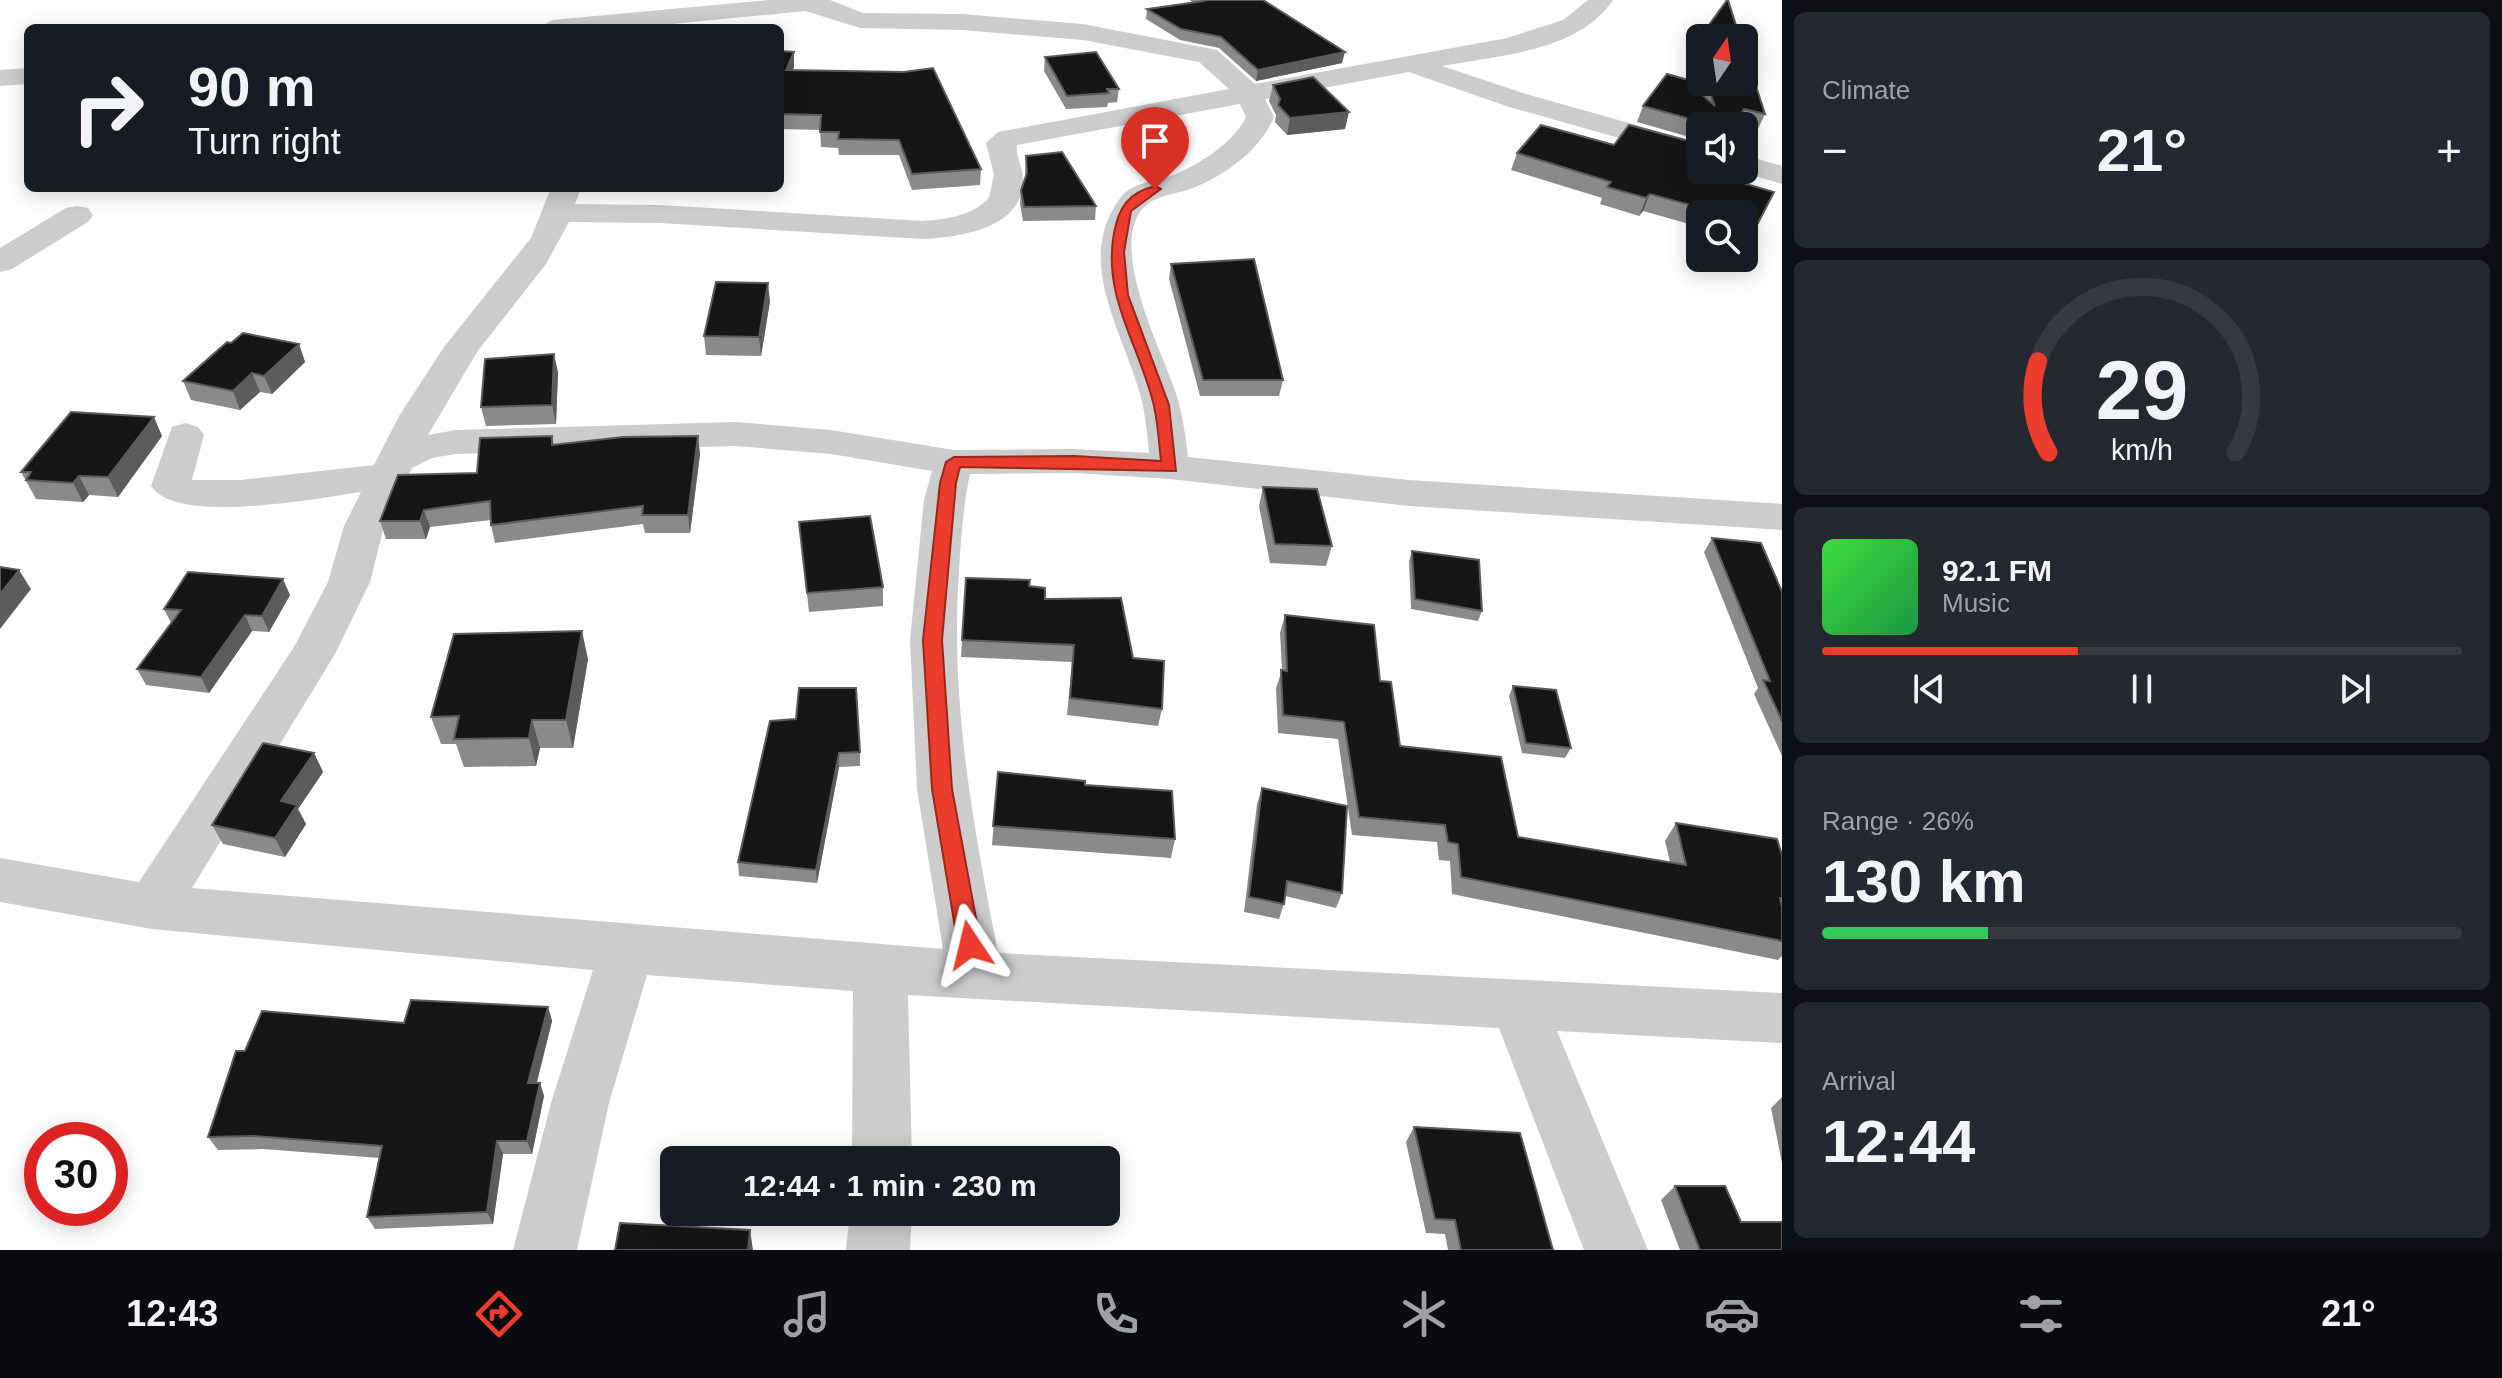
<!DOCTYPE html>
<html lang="en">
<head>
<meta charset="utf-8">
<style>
  body { margin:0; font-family:Helvetica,sans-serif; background:#242831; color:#f1f3f6; height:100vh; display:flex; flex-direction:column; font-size:30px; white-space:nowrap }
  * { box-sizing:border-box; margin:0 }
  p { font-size:26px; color:#9ea1a6 }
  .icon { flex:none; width:44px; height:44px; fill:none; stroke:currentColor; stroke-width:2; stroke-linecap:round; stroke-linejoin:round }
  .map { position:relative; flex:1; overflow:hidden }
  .drawer { display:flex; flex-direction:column; gap:12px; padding:12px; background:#0d0f14; width:720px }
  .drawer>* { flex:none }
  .hud { position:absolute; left:24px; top:24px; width:760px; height:168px; border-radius:12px; box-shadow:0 4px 20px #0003; background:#171b24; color:#f1f3f6; overflow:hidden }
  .needle { width:52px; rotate:13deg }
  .buttons { position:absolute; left:1686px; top:24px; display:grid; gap:16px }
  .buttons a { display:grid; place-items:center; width:72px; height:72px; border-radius:12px; background:#171b24; box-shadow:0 4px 20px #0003; font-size:40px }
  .speed { position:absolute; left:24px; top:1122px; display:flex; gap:16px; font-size:40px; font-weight:700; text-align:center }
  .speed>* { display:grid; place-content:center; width:104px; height:104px; border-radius:50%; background:#171b24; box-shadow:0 4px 20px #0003; line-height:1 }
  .speed .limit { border:12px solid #d22; background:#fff; color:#111 }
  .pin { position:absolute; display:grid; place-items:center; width:68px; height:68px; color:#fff; margin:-82px -34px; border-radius:50% 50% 50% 0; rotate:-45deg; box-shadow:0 0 8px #0007 }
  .pin .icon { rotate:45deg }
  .me { position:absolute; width:88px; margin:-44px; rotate:350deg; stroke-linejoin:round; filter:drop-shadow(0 0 6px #0008) }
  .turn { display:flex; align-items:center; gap:28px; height:168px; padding:0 32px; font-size:36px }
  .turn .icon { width:104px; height:104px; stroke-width:2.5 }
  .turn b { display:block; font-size:56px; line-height:68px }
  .big { font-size:60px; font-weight:700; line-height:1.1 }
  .drawer .widget { flex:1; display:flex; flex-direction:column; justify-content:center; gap:12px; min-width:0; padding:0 28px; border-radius:12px; background:#242831 }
  .drawer .dial { align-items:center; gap:0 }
  .dial svg { height:208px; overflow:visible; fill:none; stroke:#363941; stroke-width:7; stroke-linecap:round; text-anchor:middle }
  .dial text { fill:#f1f3f6; stroke:none }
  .song { display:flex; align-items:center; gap:24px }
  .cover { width:96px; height:96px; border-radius:12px; background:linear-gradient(135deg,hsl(120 70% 55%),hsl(140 70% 35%)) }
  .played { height:8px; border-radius:4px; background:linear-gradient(90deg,#ec3c2b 40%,#363941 40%) }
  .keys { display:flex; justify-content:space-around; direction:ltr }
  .heat { display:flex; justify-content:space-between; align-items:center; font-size:44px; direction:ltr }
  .charge { height:12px; border-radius:6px; background:linear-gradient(90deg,#34c759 26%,#363941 0) }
  .trip { position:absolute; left:660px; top:1146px; width:460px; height:80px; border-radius:12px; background:#171b24; box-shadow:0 4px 20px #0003; font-weight:700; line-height:80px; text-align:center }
  .tab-bar { display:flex; height:128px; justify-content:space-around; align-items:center; background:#090b0e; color:#9ea1a6 }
  .tab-bar .icon { width:56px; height:56px }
  .tab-bar .active { color:#ec3c2b }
  .tab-bar b { font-size:36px; color:#f1f3f6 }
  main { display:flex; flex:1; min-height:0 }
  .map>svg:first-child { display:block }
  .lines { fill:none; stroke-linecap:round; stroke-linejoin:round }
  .minor { fill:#ccc; fill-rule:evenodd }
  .wall { fill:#8a8a8a }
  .shaded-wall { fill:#5c5c5c }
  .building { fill:#161616; stroke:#5c5c5c; stroke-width:2 }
  .route { fill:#ec3c2b; stroke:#99271c; stroke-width:2 }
</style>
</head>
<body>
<main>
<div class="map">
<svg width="1782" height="1250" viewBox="0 0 1782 1250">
  <rect width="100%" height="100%" fill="#fff"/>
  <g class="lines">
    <path class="minor" d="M769 0H830L863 13 962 14 1083 24 1217 50 1255 84 1507 38 1563 20 1588 0H1613C1578 52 1499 55 1442 66L1526 94 1700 143V161L1506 106 1409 72 1265 99 1274 117C1261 149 1226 175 1193 188 1180 193 1165 194 1152 201 1101 231 1159 345 1173 385 1182 408 1185 432 1188 457L1409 480 1782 504V530L1409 506 1170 479 1074 473 970 474C963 506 961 538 959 571 950 703 973 824 998 953L1782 993V1043L1557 1031 1648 1250H1584L1499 1028 908 995 912 1160H852L853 991 647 975 609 1103 577 1250H513L551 1103 593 970 152 929 0 902V858L139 882 294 647 328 582 344 526 361 492C318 498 177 526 151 486L172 427 185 423 198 427 204 435 192 480H240L374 465 399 416 444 347 531 238 551 188H581L575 204 660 205 923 221C948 219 971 216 989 198L994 174 986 143 998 132 1229 89 1199 62 1083 40 962 30 860 28 805 11 631 28H539L552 20ZM1240 104 1246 117C1235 142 1197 166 1171 176 1154 182 1133 182 1121 197 1075 257 1119 325 1138 387 1145 409 1147 431 1149 453L1074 449 954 450 831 430 736 422 456 430 428 435 477 352 546 264 569 222 660 223 923 239C958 237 1016 230 1023 187 1026 172 1015 158 1017 145ZM736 446 831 454 932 471 924 500 910 640 917 789 943 949 192 888 335 654 370 582 384 526 412 468 432 458 456 454Z
      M28 68V84L0 86V70Z
      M1744 155 1782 166V184L1734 170H1744Z
      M77 206 88 208 93 215 88 222 12 269 0 272V248L66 208Z
      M850 1212H912L910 1250H846Z"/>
  </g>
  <path class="wall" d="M1190 0H1263L1342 63 1256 81 1219 48 1180 40 1146 19 1147 9 1192 2Z
    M1700 38V82H1744L1765 114 1757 131 1744 127V126H1700V140L1637 122 1643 106 1692 86 1697 91 1687 62 1694 46Z
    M780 51 794 52V67L793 70 981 169 980 185 912 190 899 155H839L838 148 821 147 820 130 780 129Z
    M1045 57 1119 89 1117 102 1108 103 1107 107 1066 109 1044 71Z
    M1273 85 1345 129 1287 135 1275 122 1276 115 1269 101Z
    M1614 145 1700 170H1710L1708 173 1774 192 1749 241 1744 239V214H1700V227L1643 211 1639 216 1600 204 1602 198 1511 170 1517 153Z
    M1026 156 1096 206 1095 220 1023 221 1020 204 1021 190 1025 178Z
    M1171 264 1283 380 1279 396H1200L1169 279Z
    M770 301 761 356 706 355 704 336Z
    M299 344 305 362 272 394 260 392 240 410 191 400 183 381Z
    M558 372 556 424 486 426 481 407Z
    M162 436 118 497 89 495 83 502 36 499 21 472Z
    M552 436 554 445 700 454 690 533H645L643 524 495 543 491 525V520L430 527 426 539H386L380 521Z
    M1263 487 1332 546 1326 566 1270 563 1259 506Z
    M799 522 883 587V606L809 612Z
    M1712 538 1782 592V756L1754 694 1758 688 1704 552Z
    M1412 551 1482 611 1478 621 1411 609 1409 561Z
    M966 578 1029 586 1133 658 1162 709 1158 726 1067 715 1072 662 961 657Z
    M290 595 269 632 252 631 209 693 146 685 137 669 171 623 164 609Z
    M1285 615 1380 681 1400 746 1518 837 1670 862 1665 841 1676 823 1782 855V956L1778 960 1452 894 1450 861 1439 860 1437 842 1352 835 1338 739 1278 733 1276 688 1282 670 1280 633Z
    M588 659 573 748H540L536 766 464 767 456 744H441L431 717Z
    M1513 686 1571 748 1565 758 1522 753 1509 696Z
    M770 721 860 752V766L839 767 817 883 739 876 738 862Z
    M314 753 323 772 298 809 306 824 285 857 223 844 212 825Z
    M998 772 1085 785 1175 839 1171 858 992 845Z
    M1262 788 1342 893 1336 908 1285 896 1284 904 1279 919 1244 912 1257 804Z
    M548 1007 552 1021 537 1083H540L544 1096 532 1154H503L493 1224 375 1229 367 1217 380 1158 263 1149 218 1150 208 1137 245 1051Z
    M1782 1097V1163L1771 1108Z
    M1414 1127 1553 1250H1448L1445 1234 1426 1233 1406 1142Z
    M1675 1186 1782 1250H1680L1661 1200Z"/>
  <path class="shaded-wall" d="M794 52V67L787 85 786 70Z
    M1345 52 1342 63 1256 81 1258 70Z
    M1349 112 1345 129 1287 135 1290 118Z
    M1650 194 1643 211 1639 216 1646 198Z
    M768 283 770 301 761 356 759 337Z
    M299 344 305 362 272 394 264 376Z
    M554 354 558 372 556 424 552 405Z
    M252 373 260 392 240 410 233 391Z
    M154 417 162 436 118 497 108 477Z
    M698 436 700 454 690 533 688 515Z
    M79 476 89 495 83 502 73 483Z
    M424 510 430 527 426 539 420 521Z
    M19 570 31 589 0 629V594Z
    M283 579 290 595 269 632 262 616Z
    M245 615 252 631 209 693 201 677Z
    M582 631 588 659 573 748 566 720Z
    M532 720 540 748 536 766 529 738Z
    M314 753 323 772 298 809 306 824 285 857 275 838 281 801Z
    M839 753V767L817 883 816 870Z
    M548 1007 552 1021 533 1096 528 1083Z
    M540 1083 544 1096 532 1154 527 1141Z
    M497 1141 503 1154 493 1224 487 1212Z
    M750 1230 753 1250H748Z"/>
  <path class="building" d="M1203 0H1263L1345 52 1258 70 1221 37 1181 29 1147 9 1204 1Z
    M1727 0H1728L1740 38H1700V64L1694 46Z
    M1744 49 1765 114 1744 109 1734 126H1708V124L1643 106 1667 74 1692 81V86L1715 106 1706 82H1744Z
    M780 51 794 52 786 70 904 72 933 68 981 169 912 174 899 140 838 139 839 132H820L821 115 780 114Z
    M1096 52 1119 89H1107L1109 93 1067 96 1045 57Z
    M1313 77 1349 112 1290 118 1278 105 1280 99 1273 85Z
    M1541 125 1614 145 1629 125 1700 144V170H1707L1705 172 1774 192 1758 223 1744 220V214H1723L1650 194 1646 198 1607 187 1611 182 1517 153Z
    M1062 152 1096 206 1024 207 1021 190 1027 173 1026 156Z
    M1254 259 1283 380H1203L1171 264Z
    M716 282 768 283 759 337 704 336Z
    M243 333 299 344 264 376 252 373 233 391 183 381 227 342 231 343Z
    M554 354 552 405 481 407 485 359Z
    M71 412 154 417 108 477 79 476 73 483 26 480 31 472H21Z
    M552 436V445L623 437 698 436 688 515H642L643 506 491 525 490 501 424 510 420 521H380L398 475 477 473 480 438Z
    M1263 487 1317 489 1332 546 1275 544Z
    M870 516 883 587 807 593 799 522Z
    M1712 538 1761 543 1782 592V721L1763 680 1770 681Z
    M1412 551 1479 560 1482 611 1415 599Z
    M0 567 19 570 0 594Z
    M188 572 283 579 262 616 245 615 201 677 137 669 181 610 164 609Z
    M966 578 1030 580 1029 586 1045 588V599L1121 598 1133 658 1164 661 1162 709 1070 698 1074 645 962 640Z
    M1285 615 1374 625 1380 681 1391 682 1400 746 1501 757 1518 837 1686 865 1676 823 1777 839 1782 855V898H1780L1782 907V941L1461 877 1458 844 1448 842 1445 825 1359 817 1344 722 1283 715 1281 670 1287 671Z
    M582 631 566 720H532L529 738 454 739 459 716 431 717 454 634Z
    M1513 686 1556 690 1571 748 1526 743Z
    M799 688H856L860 752 839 753 816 870 738 862 770 721 796 719Z
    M263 743 314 753 281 801 297 805 275 838 212 825Z
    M998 772 1085 781V785L1172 791 1175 839 993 826Z
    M1262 788 1347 806 1342 893 1287 881 1284 904 1249 897Z
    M411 1000 548 1007 528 1083H540L527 1141H497L487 1212 367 1217 382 1146 254 1136 208 1137 236 1051H245L262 1011 404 1023Z
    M1414 1127 1520 1133 1553 1250H1461L1455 1220 1435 1219Z
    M1675 1186H1725L1741 1222H1782V1250H1700Z
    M620 1223 750 1230 748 1250H615Z"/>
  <path class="route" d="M1155 186 1161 189 1131 211 1124 252 1128 295 1169 405 1176 471 960 467 956 483 942 640 952 789 981 945 978 952 970 955 962 952 958 945 932 789 923 640 940 483 946 462 954 457 1074 456 1161 461C1159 443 1158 424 1154 406 1140 346 1102 297 1114 233 1119 207 1128 193 1155 186Z"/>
</svg>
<div class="buttons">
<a><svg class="needle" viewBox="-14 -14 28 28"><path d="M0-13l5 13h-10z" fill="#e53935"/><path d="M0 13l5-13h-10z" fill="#9ea1a6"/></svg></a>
<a><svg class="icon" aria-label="sound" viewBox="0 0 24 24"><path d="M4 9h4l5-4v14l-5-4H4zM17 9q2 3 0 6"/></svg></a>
<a><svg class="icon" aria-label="search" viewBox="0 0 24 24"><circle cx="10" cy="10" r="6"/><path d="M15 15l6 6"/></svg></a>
</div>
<div class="speed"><div class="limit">30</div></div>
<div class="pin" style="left:1155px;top:189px;background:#d93025"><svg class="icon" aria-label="arrive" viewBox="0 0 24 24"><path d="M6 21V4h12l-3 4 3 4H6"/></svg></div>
<svg class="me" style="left:970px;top:945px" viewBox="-20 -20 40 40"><path d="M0-17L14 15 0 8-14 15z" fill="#ec3c2b" stroke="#fff" stroke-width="4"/></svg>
<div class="trip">12:44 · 1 min · 230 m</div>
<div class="hud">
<div class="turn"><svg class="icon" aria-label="right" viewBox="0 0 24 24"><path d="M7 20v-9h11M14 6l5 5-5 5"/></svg><div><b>90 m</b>Turn right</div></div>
</div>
</div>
<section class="drawer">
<div class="widget"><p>Climate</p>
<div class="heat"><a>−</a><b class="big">21°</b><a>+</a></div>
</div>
<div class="widget dial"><svg viewBox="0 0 100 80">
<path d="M14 69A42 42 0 1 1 86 69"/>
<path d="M14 69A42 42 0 0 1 10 34" stroke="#ec3c2b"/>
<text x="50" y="56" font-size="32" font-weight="700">29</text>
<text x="50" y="72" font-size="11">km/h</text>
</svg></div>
<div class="widget">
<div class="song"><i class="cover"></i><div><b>92.1 FM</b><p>Music</p></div></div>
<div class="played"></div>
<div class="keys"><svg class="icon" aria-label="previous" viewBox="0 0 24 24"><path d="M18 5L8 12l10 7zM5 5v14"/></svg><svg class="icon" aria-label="pause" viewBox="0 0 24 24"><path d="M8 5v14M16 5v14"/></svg><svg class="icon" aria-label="next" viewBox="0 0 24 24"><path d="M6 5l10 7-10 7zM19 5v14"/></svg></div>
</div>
<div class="widget"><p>Range · 26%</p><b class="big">130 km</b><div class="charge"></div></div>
<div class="widget"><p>Arrival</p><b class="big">12:44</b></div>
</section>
</main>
<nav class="tab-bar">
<b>12:43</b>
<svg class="icon active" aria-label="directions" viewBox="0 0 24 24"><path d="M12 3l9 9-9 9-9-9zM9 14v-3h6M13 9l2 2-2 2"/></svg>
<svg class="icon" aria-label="music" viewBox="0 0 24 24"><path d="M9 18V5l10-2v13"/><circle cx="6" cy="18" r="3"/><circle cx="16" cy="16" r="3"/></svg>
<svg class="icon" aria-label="phone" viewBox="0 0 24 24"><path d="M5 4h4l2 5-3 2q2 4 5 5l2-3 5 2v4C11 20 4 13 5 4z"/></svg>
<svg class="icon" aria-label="climate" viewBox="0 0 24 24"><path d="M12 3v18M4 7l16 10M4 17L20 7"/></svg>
<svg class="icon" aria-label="car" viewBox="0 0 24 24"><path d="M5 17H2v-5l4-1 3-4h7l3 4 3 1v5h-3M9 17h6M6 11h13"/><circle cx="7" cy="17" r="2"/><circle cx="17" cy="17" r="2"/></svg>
<svg class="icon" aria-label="filters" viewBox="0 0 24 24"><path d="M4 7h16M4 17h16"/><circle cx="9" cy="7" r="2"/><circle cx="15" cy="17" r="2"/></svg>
<b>21°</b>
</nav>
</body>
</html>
